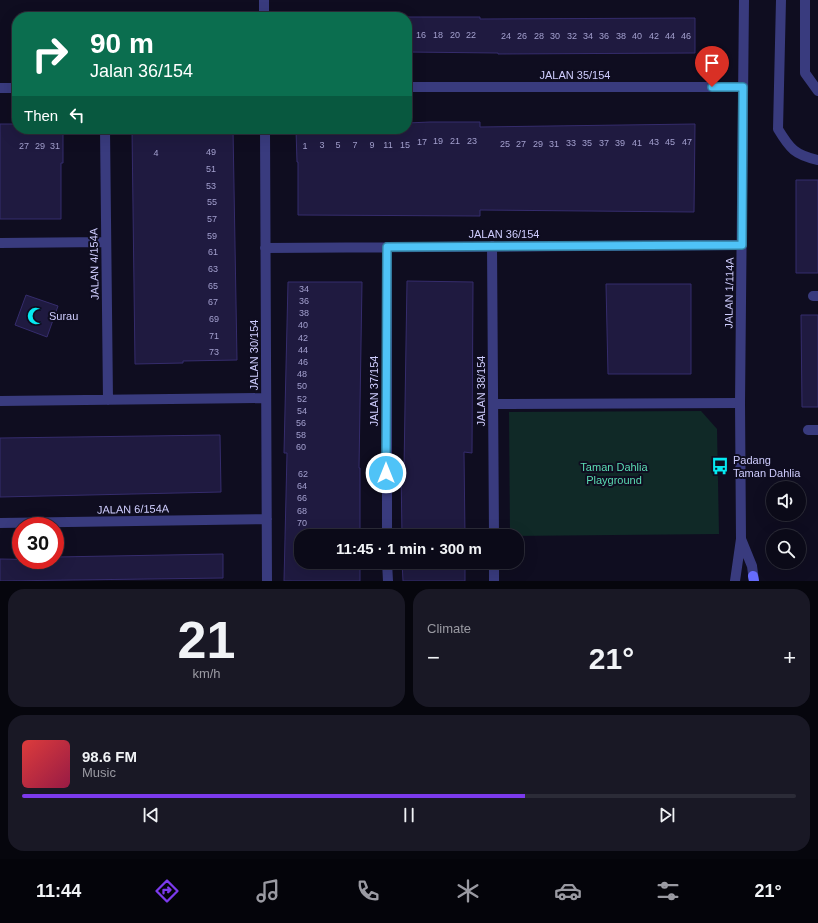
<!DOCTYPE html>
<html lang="en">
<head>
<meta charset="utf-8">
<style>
  body { margin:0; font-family:Arial,sans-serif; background:#191825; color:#f1f3f6; height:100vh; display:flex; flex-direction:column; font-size:15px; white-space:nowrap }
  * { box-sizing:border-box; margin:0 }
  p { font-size:13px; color:#9a9aa2 }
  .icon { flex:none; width:22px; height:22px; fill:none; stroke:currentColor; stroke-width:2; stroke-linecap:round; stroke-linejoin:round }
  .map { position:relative; height:581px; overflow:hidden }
  .drawer { display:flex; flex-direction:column; gap:8px; padding:8px; background:#06060d; flex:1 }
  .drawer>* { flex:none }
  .top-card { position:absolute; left:12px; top:12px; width:400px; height:122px; border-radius:16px; box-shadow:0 4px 16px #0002,0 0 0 1px #2b2b37; background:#0b6e4f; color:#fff; overflow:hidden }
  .fabs { position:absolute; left:766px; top:481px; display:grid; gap:8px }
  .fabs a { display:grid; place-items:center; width:40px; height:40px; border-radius:50%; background:#0b0a18; box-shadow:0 4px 16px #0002,0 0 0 1px #2b2b37; font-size:20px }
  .speed { position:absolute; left:12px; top:517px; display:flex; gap:8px; font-size:20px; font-weight:700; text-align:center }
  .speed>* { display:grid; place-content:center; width:52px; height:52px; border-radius:50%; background:#0b0a18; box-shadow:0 4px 16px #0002,0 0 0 1px #2b2b37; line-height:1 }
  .speed .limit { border:6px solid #d22; background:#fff; color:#111 }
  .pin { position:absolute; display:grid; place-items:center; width:34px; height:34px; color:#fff; margin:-41px -17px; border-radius:50% 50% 50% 0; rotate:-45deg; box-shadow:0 0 4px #0007 }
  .pin .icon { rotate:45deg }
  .me { position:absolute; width:44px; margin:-22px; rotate:0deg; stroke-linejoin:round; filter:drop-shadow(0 0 3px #0008) }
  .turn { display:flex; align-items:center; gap:14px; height:84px; padding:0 12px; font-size:18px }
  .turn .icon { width:52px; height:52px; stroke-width:2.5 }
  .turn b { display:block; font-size:28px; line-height:34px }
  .then { display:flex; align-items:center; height:38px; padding:0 12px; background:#0003; gap:8px; font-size:15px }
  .big { font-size:30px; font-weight:700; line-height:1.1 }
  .drawer .card { flex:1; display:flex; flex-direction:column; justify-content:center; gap:6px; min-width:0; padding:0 14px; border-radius:16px; background:#191825 }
  .drawer .dial { align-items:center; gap:0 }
  .dial b { font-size:52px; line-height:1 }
  .song { display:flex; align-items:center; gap:12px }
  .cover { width:48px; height:48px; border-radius:6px; background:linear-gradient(135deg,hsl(0 70% 55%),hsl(340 70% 35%)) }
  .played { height:4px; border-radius:2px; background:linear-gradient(90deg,#7c3aed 65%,#2b2b37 65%) }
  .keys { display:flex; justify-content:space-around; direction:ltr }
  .heat { display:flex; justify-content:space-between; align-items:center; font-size:22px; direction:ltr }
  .drawer .tiles { flex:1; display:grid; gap:8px; grid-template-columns:1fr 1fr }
  .card:last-child { grid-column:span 2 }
  .trip { position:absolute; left:294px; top:529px; width:230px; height:40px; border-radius:16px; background:#0b0a18; box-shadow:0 4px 16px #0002,0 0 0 1px #2b2b37; font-weight:700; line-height:40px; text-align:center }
  .tab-bar { display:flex; height:64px; justify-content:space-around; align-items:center; background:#04040a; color:#9a9aa2 }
  .tab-bar .icon { width:28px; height:28px }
  .tab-bar .selected { color:#7c3aed }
  .tab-bar b { font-size:18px; color:#f1f3f6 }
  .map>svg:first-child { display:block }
  .green { fill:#102927 }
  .building { fill:#1f1a40; stroke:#352c6c }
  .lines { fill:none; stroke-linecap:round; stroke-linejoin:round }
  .minor { stroke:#393b7e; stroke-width:10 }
  .tertiary { stroke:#393b7e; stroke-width:10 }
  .secondary { stroke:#666cfc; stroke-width:10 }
  .route-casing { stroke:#337fa1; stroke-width:10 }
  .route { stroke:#4fc3f7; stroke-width:7 }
  .labels { text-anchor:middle; stroke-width:4; stroke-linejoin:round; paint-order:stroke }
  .number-label { font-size:9px; fill:#a3a0ce }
  .street-label { font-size:11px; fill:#cfcdfe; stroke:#0f0d20 }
  .poi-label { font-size:11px; fill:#cfcdfe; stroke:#0f0d20; text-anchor:start }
  .park-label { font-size:11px; fill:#5bdcb3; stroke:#0f0d20 }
</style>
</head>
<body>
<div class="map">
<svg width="818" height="581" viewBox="0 0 818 581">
  <rect width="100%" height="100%" fill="#0f0d20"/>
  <path class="green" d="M701 411 717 429 719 534 510 536 509 412Z"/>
  <path class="building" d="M407 17H480V19L695 18V53L498 54V53L407 52Z
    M430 122H480V127L695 124 694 212 480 210V216L298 215V162H297L296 129H407V123Z
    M0 124H17V129H63V163H61V219H0Z
    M132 129H233L237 360 183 361V363L135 364Z
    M796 180H818V273H796Z
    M407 281 473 282 472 453 464 452 465 536H402L401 469H404Z
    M288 282H362L359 468H360V536H301V562H360V581H284L287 453H284Z
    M606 284H691V374H608Z
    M26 295 58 306 47 337 15 325Z
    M801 315H818V407H802Z
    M220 435 221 492 0 497V438Z
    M223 554V578L0 581V559L55 560V557Z
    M402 562H465V581H403Z"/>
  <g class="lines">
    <path class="minor" d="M264 0V17
      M781 0 778 129C790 149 795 155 818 160
      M805 0V73L818 91
      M407 87H743
      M0 88H17
      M105 129 108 400
      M265 129 267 581
      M0 243 106 242
      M492 246 494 536
      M387 247V536
      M265 248 742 245
      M813 296H818
      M0 401 266 398
      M493 404 740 403
      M808 430H818
      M0 523 267 519
      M387 562 388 581
      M494 562V581"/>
    <path class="tertiary" d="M741 539 752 566 754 581
      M735 581 741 539 740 403 744 0"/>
    <path class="secondary" d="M753 576 754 581"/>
  </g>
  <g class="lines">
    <g class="route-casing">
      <path id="route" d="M386 473 387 247 742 245 743 87H712"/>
    </g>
    <use href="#route" class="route"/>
  </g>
  <defs>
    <g id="mosque-bare" transform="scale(1.38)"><path d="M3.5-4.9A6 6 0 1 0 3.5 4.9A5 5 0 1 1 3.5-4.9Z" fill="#05e9f1" stroke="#0f0d20" stroke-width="2.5" paint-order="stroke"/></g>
    <g id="bus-bare" transform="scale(1.38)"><path d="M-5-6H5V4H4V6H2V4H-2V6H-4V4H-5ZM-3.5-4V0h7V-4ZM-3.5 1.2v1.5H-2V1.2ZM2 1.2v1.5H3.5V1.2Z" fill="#05e9f1" stroke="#0f0d20" stroke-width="2.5" paint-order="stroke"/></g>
  </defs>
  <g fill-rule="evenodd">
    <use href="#mosque-bare" x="36" y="316"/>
    <use href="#bus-bare" x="720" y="466"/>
  </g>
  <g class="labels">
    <g class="number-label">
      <text x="421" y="38">16</text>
      <text x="438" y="38">18</text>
      <text x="455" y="38">20</text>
      <text x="471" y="38">22</text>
      <text x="506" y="39">24</text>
      <text x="522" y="39">26</text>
      <text x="539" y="39">28</text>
      <text x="555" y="39">30</text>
      <text x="572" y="39">32</text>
      <text x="588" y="39">34</text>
      <text x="604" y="39">36</text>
      <text x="621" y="39">38</text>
      <text x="637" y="39">40</text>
      <text x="654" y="39">42</text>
      <text x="670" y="39">44</text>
      <text x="686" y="39">46</text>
      <text x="438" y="144">19</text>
      <text x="455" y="144">21</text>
      <text x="472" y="144">23</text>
      <text x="422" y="145">17</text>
      <text x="654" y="145">43</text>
      <text x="670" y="145">45</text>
      <text x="687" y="145">47</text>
      <text x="571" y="146">33</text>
      <text x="587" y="146">35</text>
      <text x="604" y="146">37</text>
      <text x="620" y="146">39</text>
      <text x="637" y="146">41</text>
      <text x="505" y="147">25</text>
      <text x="521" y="147">27</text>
      <text x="538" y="147">29</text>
      <text x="554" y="147">31</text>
      <text x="322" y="148">3</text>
      <text x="338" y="148">5</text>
      <text x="355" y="148">7</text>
      <text x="372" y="148">9</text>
      <text x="388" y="148">11</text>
      <text x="405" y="148">15</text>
      <text x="24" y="149">27</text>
      <text x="40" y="149">29</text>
      <text x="55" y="149">31</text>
      <text x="305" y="149">1</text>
      <text x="211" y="155">49</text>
      <text x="156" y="156">4</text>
      <text x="211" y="172">51</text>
      <text x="211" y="189">53</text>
      <text x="212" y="205">55</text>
      <text x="212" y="222">57</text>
      <text x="212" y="239">59</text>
      <text x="213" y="255">61</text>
      <text x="213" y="272">63</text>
      <text x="213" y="289">65</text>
      <text x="304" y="292">34</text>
      <text x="304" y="304">36</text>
      <text x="213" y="305">67</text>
      <text x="304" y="316">38</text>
      <text x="214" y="322">69</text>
      <text x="303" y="328">40</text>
      <text x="214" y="339">71</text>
      <text x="303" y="341">42</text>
      <text x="303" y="353">44</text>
      <text x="214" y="355">73</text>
      <text x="303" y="365">46</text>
      <text x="302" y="377">48</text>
      <text x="302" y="389">50</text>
      <text x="302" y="402">52</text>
      <text x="302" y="414">54</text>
      <text x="301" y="426">56</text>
      <text x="301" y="438">58</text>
      <text x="301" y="450">60</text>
      <text x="303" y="477">62</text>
      <text x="302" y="489">64</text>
      <text x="302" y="501">66</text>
      <text x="302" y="514">68</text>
      <text x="302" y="526">70</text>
    </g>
    <g class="street-label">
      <text x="575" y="79">JALAN 35/154</text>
      <text x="504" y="238">JALAN 36/154</text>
      <text transform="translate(94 264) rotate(-91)" y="4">JALAN 4/154A</text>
      <text transform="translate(729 293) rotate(-89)" y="4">JALAN 1/114A</text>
      <text transform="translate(254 355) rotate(-90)" y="4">JALAN 30/154</text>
      <text transform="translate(374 391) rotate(-90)" y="4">JALAN 37/154</text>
      <text transform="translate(481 391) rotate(-90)" y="4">JALAN 38/154</text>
      <text transform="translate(133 509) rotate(-1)" y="4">JALAN 6/154A</text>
    </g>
    <g class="poi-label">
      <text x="49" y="320">Surau</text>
      <text x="733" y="464">Padang<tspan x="733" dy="13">Taman Dahlia</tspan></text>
    </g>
    <g class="park-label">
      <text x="614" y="471">Taman Dahlia<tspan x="614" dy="13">Playground</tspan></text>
    </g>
  </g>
</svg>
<div class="fabs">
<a><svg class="icon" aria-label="sound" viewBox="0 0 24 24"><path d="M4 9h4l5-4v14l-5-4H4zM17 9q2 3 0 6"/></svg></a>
<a><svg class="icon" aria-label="search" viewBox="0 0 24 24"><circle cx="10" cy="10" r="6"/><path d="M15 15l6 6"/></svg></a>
</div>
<div class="speed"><div class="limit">30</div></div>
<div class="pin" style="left:712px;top:87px;background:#d93025"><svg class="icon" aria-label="arrive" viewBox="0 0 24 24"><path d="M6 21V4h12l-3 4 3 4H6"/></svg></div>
<svg class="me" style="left:386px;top:473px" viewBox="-20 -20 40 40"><circle r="17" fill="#4fc3f7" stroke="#fff" stroke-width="3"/><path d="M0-11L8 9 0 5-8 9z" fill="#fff"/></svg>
<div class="trip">11:45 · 1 min · 300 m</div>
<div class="top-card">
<div class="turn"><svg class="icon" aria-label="right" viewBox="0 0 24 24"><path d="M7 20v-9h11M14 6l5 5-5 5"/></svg><div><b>90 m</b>Jalan 36/154</div></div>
<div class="then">Then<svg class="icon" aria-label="left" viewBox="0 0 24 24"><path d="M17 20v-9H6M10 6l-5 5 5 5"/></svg></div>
</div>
</div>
<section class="drawer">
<div class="tiles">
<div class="card dial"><b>21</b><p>km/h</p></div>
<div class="card"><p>Climate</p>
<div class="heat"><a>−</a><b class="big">21°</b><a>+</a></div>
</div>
<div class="card">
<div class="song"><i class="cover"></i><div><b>98.6 FM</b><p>Music</p></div></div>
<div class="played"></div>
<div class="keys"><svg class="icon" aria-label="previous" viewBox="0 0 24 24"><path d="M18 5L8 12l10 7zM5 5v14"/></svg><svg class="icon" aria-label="pause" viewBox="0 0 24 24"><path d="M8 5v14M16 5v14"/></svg><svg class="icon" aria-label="next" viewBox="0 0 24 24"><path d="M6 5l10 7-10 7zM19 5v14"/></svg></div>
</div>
</div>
</section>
<nav class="tab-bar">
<b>11:44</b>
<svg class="icon selected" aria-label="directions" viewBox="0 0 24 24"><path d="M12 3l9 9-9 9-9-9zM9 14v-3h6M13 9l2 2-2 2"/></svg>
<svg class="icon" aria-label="music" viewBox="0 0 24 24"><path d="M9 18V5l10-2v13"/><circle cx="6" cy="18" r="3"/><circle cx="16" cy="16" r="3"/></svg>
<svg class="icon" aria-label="phone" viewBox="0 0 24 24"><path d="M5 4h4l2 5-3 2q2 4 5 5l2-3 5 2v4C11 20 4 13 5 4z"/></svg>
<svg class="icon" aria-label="climate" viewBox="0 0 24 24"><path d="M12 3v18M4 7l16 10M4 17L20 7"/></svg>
<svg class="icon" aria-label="car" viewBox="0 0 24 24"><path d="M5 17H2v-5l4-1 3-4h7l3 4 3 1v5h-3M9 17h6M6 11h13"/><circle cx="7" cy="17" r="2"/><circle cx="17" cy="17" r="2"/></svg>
<svg class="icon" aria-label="filters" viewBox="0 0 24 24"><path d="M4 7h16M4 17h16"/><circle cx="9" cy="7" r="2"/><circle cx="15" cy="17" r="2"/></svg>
<b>21°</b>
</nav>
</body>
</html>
